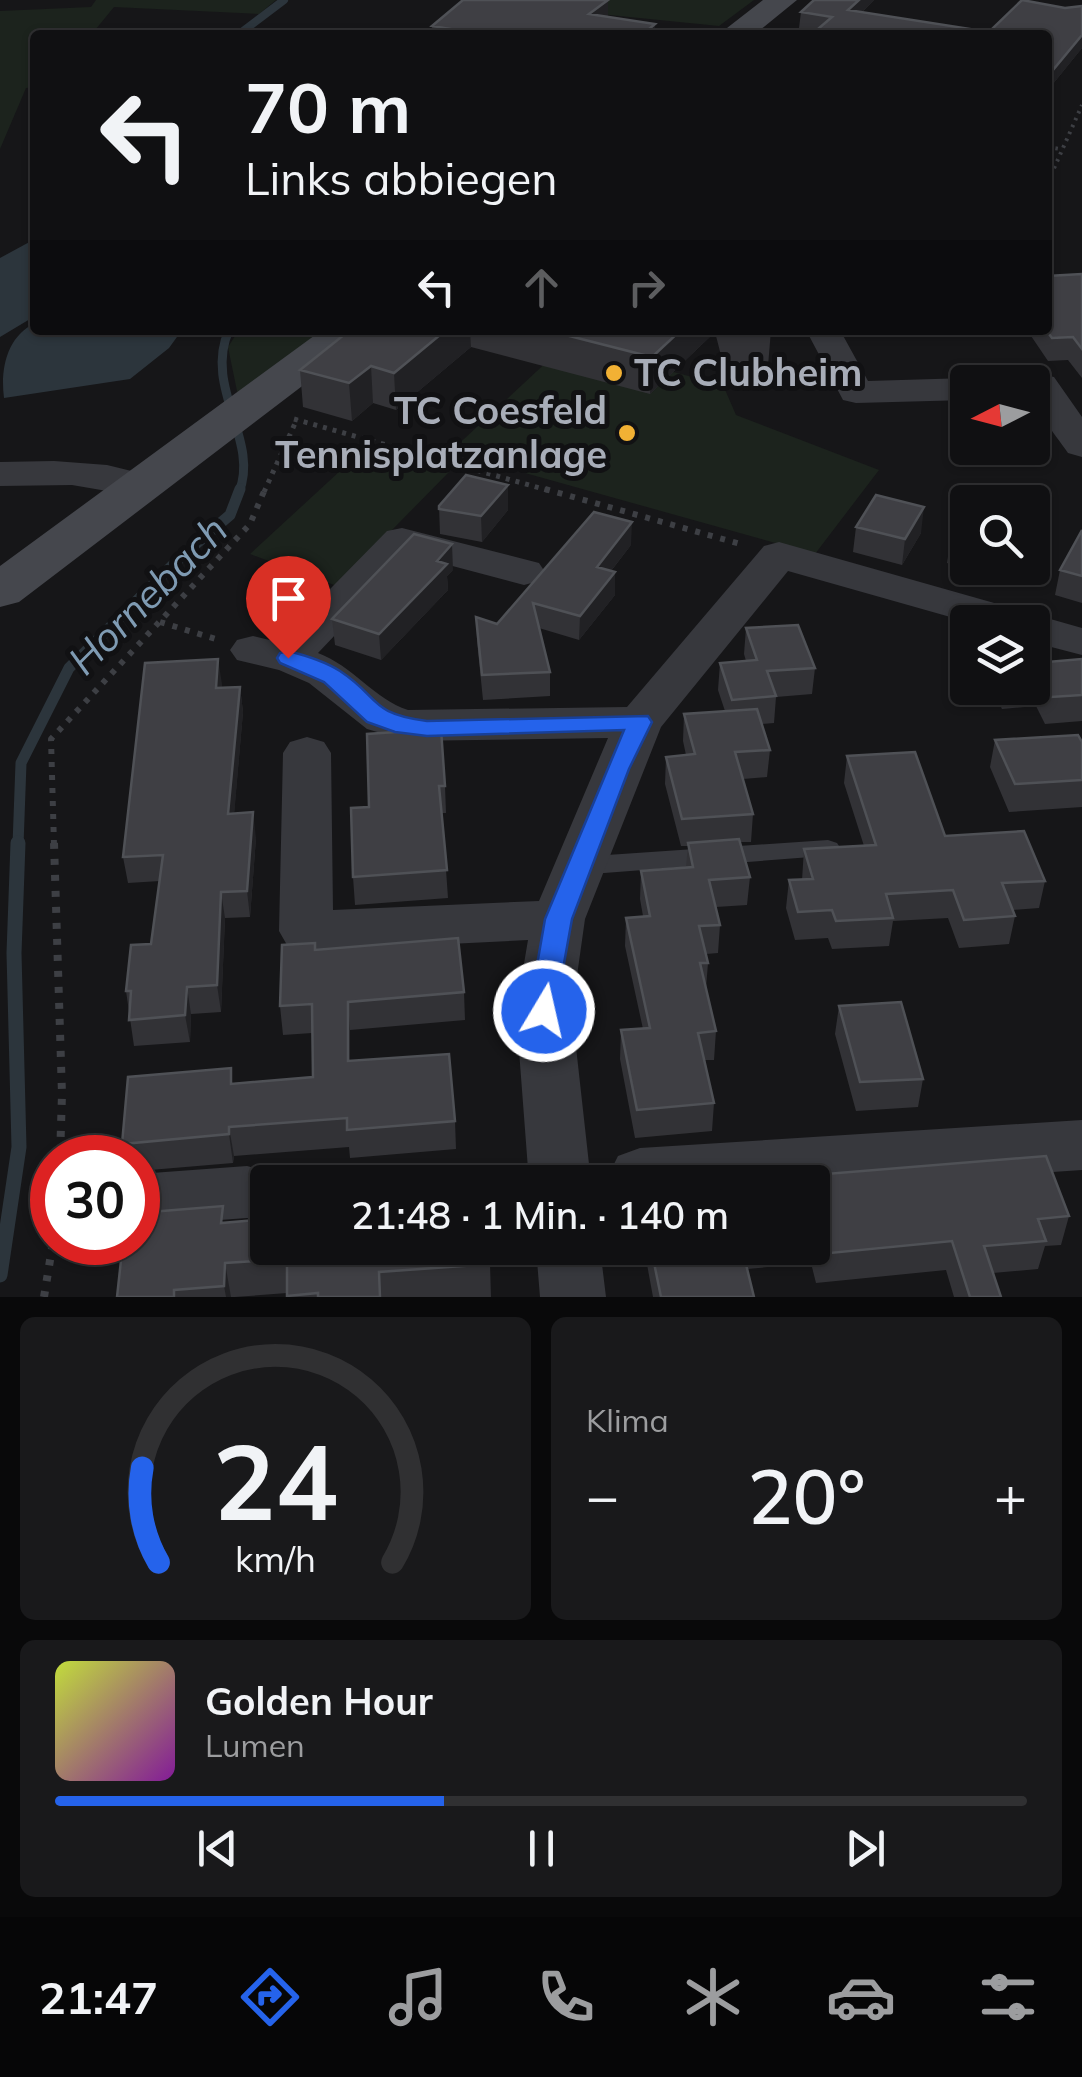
<!DOCTYPE html>
<html lang="de">
<head>
<meta charset="utf-8">
<style>
  body { margin:0; font-family:Mulish,sans-serif; background:#19191b; color:#f1f3f6; height:100vh; display:flex; flex-direction:column; font-size:38px; white-space:nowrap }
  * { box-sizing:border-box; margin:0 }
  p { font-size:32px; color:#9c9d9f }
  .icon { flex:none; width:55px; height:55px; fill:none; stroke:currentColor; stroke-width:2; stroke-linecap:round; stroke-linejoin:round }
  .map { position:relative; height:1297px; overflow:hidden }
  .details { display:flex; flex-direction:column; gap:20px; padding:20px; background:#09090a; flex:1 }
  .details>* { flex:none }
  .guide { position:absolute; left:30px; top:30px; width:1022px; height:305px; border-radius:10px; box-shadow:0 2px 8px #0004,0 0 0 2px #303032; background:#101012; color:#f1f3f6; overflow:hidden }
  .needle { width:65px; rotate:264deg }
  .tools { position:absolute; left:950px; top:365px; display:grid; gap:20px }
  .tools a { display:grid; place-items:center; width:100px; height:100px; border-radius:10px; background:#101012; box-shadow:0 2px 8px #0004,0 0 0 2px #303032; font-size:50px }
  .speed { position:absolute; left:30px; top:1135px; display:flex; gap:20px; font-size:50px; font-weight:700; text-align:center }
  .speed>* { display:grid; place-content:center; width:130px; height:130px; border-radius:50%; background:#101012; box-shadow:0 2px 8px #0004,0 0 0 2px #303032; line-height:1 }
  .speed .limit { border:15px solid #d22; background:#fff; color:#111 }
  .pin { position:absolute; display:grid; place-items:center; width:85px; height:85px; color:#fff; margin:-102px -42px; border-radius:50% 50% 50% 0; rotate:-45deg; box-shadow:0 0 10px #0007 }
  .pin .icon { rotate:45deg }
  .me { position:absolute; width:110px; margin:-55px; rotate:9deg; stroke-linejoin:round; filter:drop-shadow(0 0 8px #0008) }
  .turn { display:flex; align-items:center; gap:35px; height:210px; padding:0 50px; font-size:45px }
  .turn .icon { width:130px; height:130px; stroke-width:2.5 }
  .turn b { display:block; font-size:70px; line-height:85px }
  .lanes { display:flex; align-items:center; height:95px; padding:0 50px; background:#0003; justify-content:center; gap:50px; direction:ltr }
  .lanes .off { opacity:.35 }
  .big { font-size:75px; font-weight:600; line-height:1.1 }
  .details .card { flex:1; display:flex; flex-direction:column; justify-content:center; gap:15px; min-width:0; padding:0 35px; border-radius:15px; background:#19191b }
  .details .dial { align-items:center; gap:0 }
  .dial svg { height:260px; overflow:visible; fill:none; stroke:#303032; stroke-width:7; stroke-linecap:round; text-anchor:middle }
  .dial text { fill:#f1f3f6; stroke:none }
  .song { display:flex; align-items:center; gap:30px }
  .cover { width:120px; height:120px; border-radius:15px; background:linear-gradient(135deg,hsl(70 70% 55%),hsl(290 70% 35%)) }
  .played { height:10px; border-radius:5px; background:linear-gradient(90deg,#2563eb 40%,#303032 40%) }
  .keys { display:flex; justify-content:space-around; direction:ltr }
  .heat { display:flex; justify-content:space-between; align-items:center; font-size:55px; direction:ltr }
  .details .tiles { flex:1; display:grid; gap:20px; grid-template-columns:1fr 1fr }
  .card:last-child { grid-column:span 2 }
  .trip { position:absolute; left:250px; top:1165px; width:580px; height:100px; border-radius:10px; background:#101012; box-shadow:0 2px 8px #0004,0 0 0 2px #303032; font-weight:600; line-height:100px; text-align:center }
  .dock { display:flex; height:160px; justify-content:space-around; align-items:center; background:#060607; color:#9c9d9f }
  .dock .icon { width:70px; height:70px }
  .dock .on { color:#2563eb }
  .dock b { font-size:45px; color:#f1f3f6 }
  .map>svg:first-child { display:block }
  .green { fill:#1c231d }
  .water { fill:#2c353c }
  .lines { fill:none; stroke-linecap:round; stroke-linejoin:round }
  .stream-far3 { stroke:#2c353c; stroke-width:8 }
  .stream-far2 { stroke:#2c353c; stroke-width:9 }
  .stream-far1 { stroke:#2c353c; stroke-width:11 }
  .stream { stroke:#2c353c; stroke-width:15 }
  .path-far3 { stroke:#3d3f44; stroke-width:4; stroke-dasharray:2.5 5; stroke-linecap:butt }
  .path-far2 { stroke:#3d3f44; stroke-width:5; stroke-dasharray:4 6; stroke-linecap:butt }
  .path-far1 { stroke:#3d3f44; stroke-width:6; stroke-dasharray:5 8; stroke-linecap:butt }
  .path { stroke:#3d3f44; stroke-width:8; stroke-dasharray:6 10; stroke-linecap:butt }
  .lane { fill:#37383d; fill-rule:evenodd }
  .street { fill:#37383d; fill-rule:evenodd }
  .secondary { fill:#45474d; fill-rule:evenodd }
  .wall { fill:#323236 }
  .shaded-wall { fill:#212124 }
  .building { fill:#3f3f44; stroke:#4f5156; stroke-width:2.5 }
  .route { fill:#2563eb; stroke:#184099; stroke-width:2.5 }
  .poi-dot { fill:#f2b134; stroke:#111113; stroke-width:4 }
  .labels { text-anchor:middle; stroke-width:10; stroke-linejoin:round; paint-order:stroke }
  .poi-label { font-size:38px; font-weight:bold; fill:#a8adb8; stroke:#111113; text-anchor:start }
  .water-label { font-size:40px; font-style:italic; fill:#7f9bb3; stroke:#111113 }
</style>
</head>
<body>
<div class="map">
<svg width="1082" height="1297" viewBox="0 0 1082 1297">
  <rect width="100%" height="100%" fill="#161618"/>
  <path class="green" d="M96 0H276L259 14 114 7 91 35H35V87L26 88 0 149V11L91 7Z
    M595 0H754L719 26 580 12Z
    M239 330H325L238 396 228 347Z
    M566 344 723 385 736 415 879 470 815 554 450 452Z
    M366 447 449 472 337 586 250 554Z"/>
  <path class="water" d="M35 239V316L0 337V258Z
    M35 323V330H182L169 348 130 379 4 398C0 367 8 336 35 323Z"/>
  <g class="lines">
    <path class="stream-far3" d="M238 35 284 0"/>
    <path class="stream-far2" d="M229 330C203 387 260 441 239 492"/>
    <path class="stream-far1" d="M18 845 21 763 69 668 184 554 230 515 240 489"/>
    <path class="stream" d="M0 1275 19 1147 14 953 18 843"/>
    <path class="path-far3" d="M1048 147 1060 149
      M1048 182 1082 105"/>
    <path class="path-far2" d="M294 419 554 492
      M264 492 297 419"/>
    <path class="path-far1" d="M545 489 744 545
      M160 622 219 640
      M54 845 51 739 250 524 265 489"/>
    <path class="path" d="M54 843 62 1094 60 1158
      M44 1297 53 1242"/>
    <path class="lane" d="M828 840 837 843 841 849 837 855 578 875 569 872 565 866 569 860 578 857Z"/>
    <path class="street" d="M806 330H840L868 381 968 378 982 382H968V400L856 403 843 400Z
      M1041 374 1054 377 1082 417V457L1068 453C1053 431 1032 409 1032 382H1015L1019 377Z
      M54 461 107 465 156 477 162 485 156 493 142 497 72 485 0 486V462Z
      M402 528 539 563 545 572 539 581 524 585 411 555 318 653C353 666 374 699 408 710L627 707 764 546 779 542 1082 628V655L1032 642V622H968L788 571 661 727 585 919 572 1011 591 1182H529L516 1011 528 940 306 951 287 945 279 931 283 753 290 742 307 737 324 742 331 753 333 910 539 901 608 738 408 741 367 729 309 683 279 670 237 660 230 650 237 640 253 636 278 642 387 531Z
      M1082 1120V1170L812 1188V1182H613L609 1174 618 1156 640 1148Z
      M247 1166 290 1178 293 1182H268V1222L247 1218 138 1226V1174Z
      M536 1248H600L606 1297H540Z"/>
    <path class="secondary" d="M763 0H797L754 35H718Z
      M322 330H370L364 339 19 602 0 607V566Z"/>
  </g>
  <path class="wall" d="M608 0V16L606 17 655 24V35H432V26Z
    M814 0H874L862 12 989 32 1022 0 1065 8 1082 6V48L1048 90V35H811L815 31 799 28 801 12Z
    M1082 274V378L1068 360 1048 361 1027 330H1048Z
    M350 330H771L768 366 724 367 715 332 650 394 471 347 396 410 373 403 352 421 303 407 300 370Z
    M508 485V510L482 542 440 534 439 506Z
    M968 513V568H1004L999 576 947 563 951 538Z
    M856 527 921 533 902 565 853 552Z
    M1082 530V603L1055 595 1060 570Z
    M631 545 611 571 615 572V595L579 640 539 628 550 672V696L483 700 477 641 476 617 497 624Z
    M453 570 447 576 448 590 381 660 335 645 332 619Z
    M746 628 815 668 812 694 776 697 774 723 761 724 770 750 767 777 743 779 753 814 751 842H740L750 877 747 905 716 907 720 925 718 953 706 954 708 963 706 988 716 1031 714 1060H705L714 1103 712 1131 635 1138 620 1059 621 1030 643 1029 625 946 626 918 643 916 640 899 641 871 686 867 688 846H681L665 784 666 757 686 755 683 741 684 714 725 711 718 690 720 663 746 661 744 654Z
    M1032 656 1036 663 1082 659V721L1045 724 1036 706 1002 709 992 688H1032Z
    M222 684 221 688 240 687 243 712 234 813 256 838 250 917 225 918 221 1012 191 1014 190 1042 134 1046 126 991 151 944 160 881 128 883 123 857Z
    M367 734 445 786 446 813H442L448 898 355 905 353 877 369 807Z
    M995 740 1082 742V807L1009 812 990 767Z
    M847 756 945 836 1045 881 1039 908 1013 910 1015 916 1009 944 959 948 948 918 893 921 889 946 832 949 828 938 795 940 786 908 789 880H802L804 849 864 846 844 783Z
    M315 943V950L464 992 465 1020 350 1030V1061L455 1121 456 1149 350 1158 349 1147 234 1156 233 1163 138 1171V1158H125L122 1144 234 1083 313 1077 312 1033 283 1035 280 1006Z
    M839 1006 923 1079 918 1107 856 1111 835 1034Z
    M812 1182 1069 1216 1061 1245 1045 1246 1038 1269 993 1273 1001 1297H954L946 1270 816 1283 811 1263 747 1269 754 1297H653L644 1248H812Z
    M225 1222 490 1264 491 1297H287V1293L235 1297H117Z"/>
  <path class="shaded-wall" d="M608 0V16L589 29V14Z
    M859 0H874L847 26 848 10Z
    M655 24V35H642Z
    M1082 35V48L1048 90V76Z
    M446 330H470L471 347 396 410 394 373Z
    M681 330H715V332L650 394 652 357Z
    M371 366 373 403 352 421 349 383Z
    M508 485V510L482 542 481 516Z
    M924 507 921 533 902 565 905 539Z
    M632 522 631 545 596 590 597 567Z
    M452 544 453 570 447 576 448 590 381 660 379 634Z
    M615 572V595L579 640 580 616Z
    M218 659 222 684 219 714 216 688Z
    M240 687 243 712 232 840 228 814Z
    M253 812 256 838 250 917 247 891Z
    M221 892 225 918 221 1012 217 985Z
    M187 987 191 1014 190 1042 185 1015Z
    M348 1002 350 1030V1090L348 1061Z
    M229 1127 234 1156 233 1163 229 1134Z
    M225 1263 231 1297H226L224 1286Z"/>
  <path class="building" d="M463 0H608L589 14 655 24 642 35H487L432 26Z
    M814 0H859L848 10 989 32 1022 0 1065 8 1082 6V35L1048 76V35H811L832 17 801 12Z
    M1082 274V349L1073 337 1052 338 1046 330 1048 276Z
    M350 330H446L394 373 371 366 349 383 300 370Z
    M546 330H681L652 357Z
    M466 475 508 485 481 516 439 509V506Z
    M876 495 924 507 905 539 856 527Z
    M594 512 632 522 597 567 615 572 580 616 533 603 550 672 482 675 476 617 497 624Z
    M964 512 968 513V542L951 538Z
    M1082 530V576L1060 570Z
    M414 534 452 544 437 561 447 564 379 634 332 619Z
    M798 625 815 668 767 671 776 696 732 700 720 663 757 660 746 628Z
    M1032 656 1036 663 1082 659V695L1051 697 1041 679 1032 680Z
    M218 659 216 688 240 687 228 814 253 812 247 891 221 892 217 985 187 987 185 1015 129 1020 131 991H126L131 945 151 944 163 855 123 857 145 663Z
    M757 709 770 750 735 752 753 814 682 819 666 757 695 754 684 714Z
    M441 729 445 786H439L447 870 353 877 351 808 369 807 367 734Z
    M1078 735 1082 742V780L1015 784 995 740Z
    M915 752 945 836 1024 831 1045 881 1002 883 1015 916 964 920 953 890 886 894 893 918 836 921 832 910 798 912 789 880 813 879 804 849 876 845 847 756Z
    M739 839 750 877 709 880 720 925 699 926 708 963H700L716 1031 698 1033 714 1103 637 1110 621 1030 650 1028 626 918 650 916 641 871 693 867 688 843Z
    M458 938 464 992 348 1002V1061L449 1054 455 1121 347 1130V1118L229 1127V1134L122 1144 128 1077 231 1068V1084L313 1077 312 1004 280 1006 282 945 315 943V950Z
    M901 1002 923 1079 860 1082 839 1006Z
    M1046 1156 1069 1216 1038 1219 1046 1241 984 1246 1001 1297H970L952 1241 820 1254 815 1234 812 1235V1182H728Z
    M725 1177 726 1182H670Z
    M223 1206 221 1223 268 1219V1248H489L490 1264 379 1272 380 1297H318V1293L287 1296V1259L225 1263 224 1286 174 1290V1297H117L123 1242H138V1213Z
    M651 1248H742L754 1297H661Z"/>
  <path class="route" d="M288 651C304 655 326 662 340 671 381 698 368 713 427 721L648 716 652 722 629 769 572 919 554 1019 544 1022 533 1019 529 1011 545 919 624 730 427 736 395 732 367 722 324 682 280 663 277 658 280 653Z"/>
  <g class="poi-dot">
    <circle cx="614" cy="373" r="10"/>
    <circle cx="627" cy="433" r="10"/>
  </g>
  <g class="labels">
    <g class="poi-label">
      <text x="634" y="386">TC Clubheim</text>
      <text x="607" y="424" text-anchor="end">TC Coesfeld<tspan x="607" dy="44">Tennisplatzanlage</tspan></text>
    </g>
    <g class="water-label">
      <text transform="translate(148 595) rotate(-45)" y="14">Hornebach</text>
    </g>
  </g>
</svg>
<div class="tools">
<a><svg class="needle" viewBox="-14 -14 28 28"><path d="M0-13l5 13h-10z" fill="#e53935"/><path d="M0 13l5-13h-10z" fill="#9c9d9f"/></svg></a>
<a><svg class="icon" aria-label="search" viewBox="0 0 24 24"><circle cx="10" cy="10" r="6"/><path d="M15 15l6 6"/></svg></a>
<a><svg class="icon" aria-label="layers" viewBox="0 0 24 24"><path d="M12 4l9 5-9 5-9-5zM3 14l9 5 9-5"/></svg></a>
</div>
<div class="speed"><div class="limit">30</div></div>
<div class="pin" style="left:288px;top:658px;background:#d93025"><svg class="icon" aria-label="arrive" viewBox="0 0 24 24"><path d="M6 21V4h12l-3 4 3 4H6"/></svg></div>
<svg class="me" style="left:544px;top:1011px" viewBox="-20 -20 40 40"><circle r="17" fill="#2563eb" stroke="#fff" stroke-width="3"/><path d="M0-11L8 9 0 5-8 9z" fill="#fff"/></svg>
<div class="trip">21:48 · 1 Min. · 140 m</div>
<div class="guide">
<div class="turn"><svg class="icon" aria-label="left" viewBox="0 0 24 24"><path d="M17 20v-9H6M10 6l-5 5 5 5"/></svg><div><b>70 m</b>Links abbiegen</div></div>
<div class="lanes"><svg class="icon" aria-label="left" viewBox="0 0 24 24"><path d="M17 20v-9H6M10 6l-5 5 5 5"/></svg><svg class="icon off" aria-label="ahead" viewBox="0 0 24 24"><path d="M12 20V5M6 11l6-6 6 6"/></svg><svg class="icon off" aria-label="right" viewBox="0 0 24 24"><path d="M7 20v-9h11M14 6l5 5-5 5"/></svg></div>
</div>
</div>
<section class="details">
<div class="tiles">
<div class="card dial"><svg viewBox="0 0 100 80">
<path d="M14 69A42 42 0 1 1 86 69"/>
<path d="M14 69A42 42 0 0 1 9 40" stroke="#2563eb"/>
<text x="50" y="56" font-size="32" font-weight="700">24</text>
<text x="50" y="72" font-size="11">km/h</text>
</svg></div>
<div class="card"><p>Klima</p>
<div class="heat"><a>−</a><b class="big">20°</b><a>+</a></div>
</div>
<div class="card">
<div class="song"><i class="cover"></i><div><b>Golden Hour</b><p>Lumen</p></div></div>
<div class="played"></div>
<div class="keys"><svg class="icon" aria-label="previous" viewBox="0 0 24 24"><path d="M18 5L8 12l10 7zM5 5v14"/></svg><svg class="icon" aria-label="pause" viewBox="0 0 24 24"><path d="M8 5v14M16 5v14"/></svg><svg class="icon" aria-label="next" viewBox="0 0 24 24"><path d="M6 5l10 7-10 7zM19 5v14"/></svg></div>
</div>
</div>
</section>
<nav class="dock">
<b>21:47</b>
<svg class="icon on" aria-label="directions" viewBox="0 0 24 24"><path d="M12 3l9 9-9 9-9-9zM9 14v-3h6M13 9l2 2-2 2"/></svg>
<svg class="icon" aria-label="music" viewBox="0 0 24 24"><path d="M9 18V5l10-2v13"/><circle cx="6" cy="18" r="3"/><circle cx="16" cy="16" r="3"/></svg>
<svg class="icon" aria-label="phone" viewBox="0 0 24 24"><path d="M5 4h4l2 5-3 2q2 4 5 5l2-3 5 2v4C11 20 4 13 5 4z"/></svg>
<svg class="icon" aria-label="climate" viewBox="0 0 24 24"><path d="M12 3v18M4 7l16 10M4 17L20 7"/></svg>
<svg class="icon" aria-label="car" viewBox="0 0 24 24"><path d="M5 17H2v-5l4-1 3-4h7l3 4 3 1v5h-3M9 17h6M6 11h13"/><circle cx="7" cy="17" r="2"/><circle cx="17" cy="17" r="2"/></svg>
<svg class="icon" aria-label="filters" viewBox="0 0 24 24"><path d="M4 7h16M4 17h16"/><circle cx="9" cy="7" r="2"/><circle cx="15" cy="17" r="2"/></svg>
</nav>
</body>
</html>
